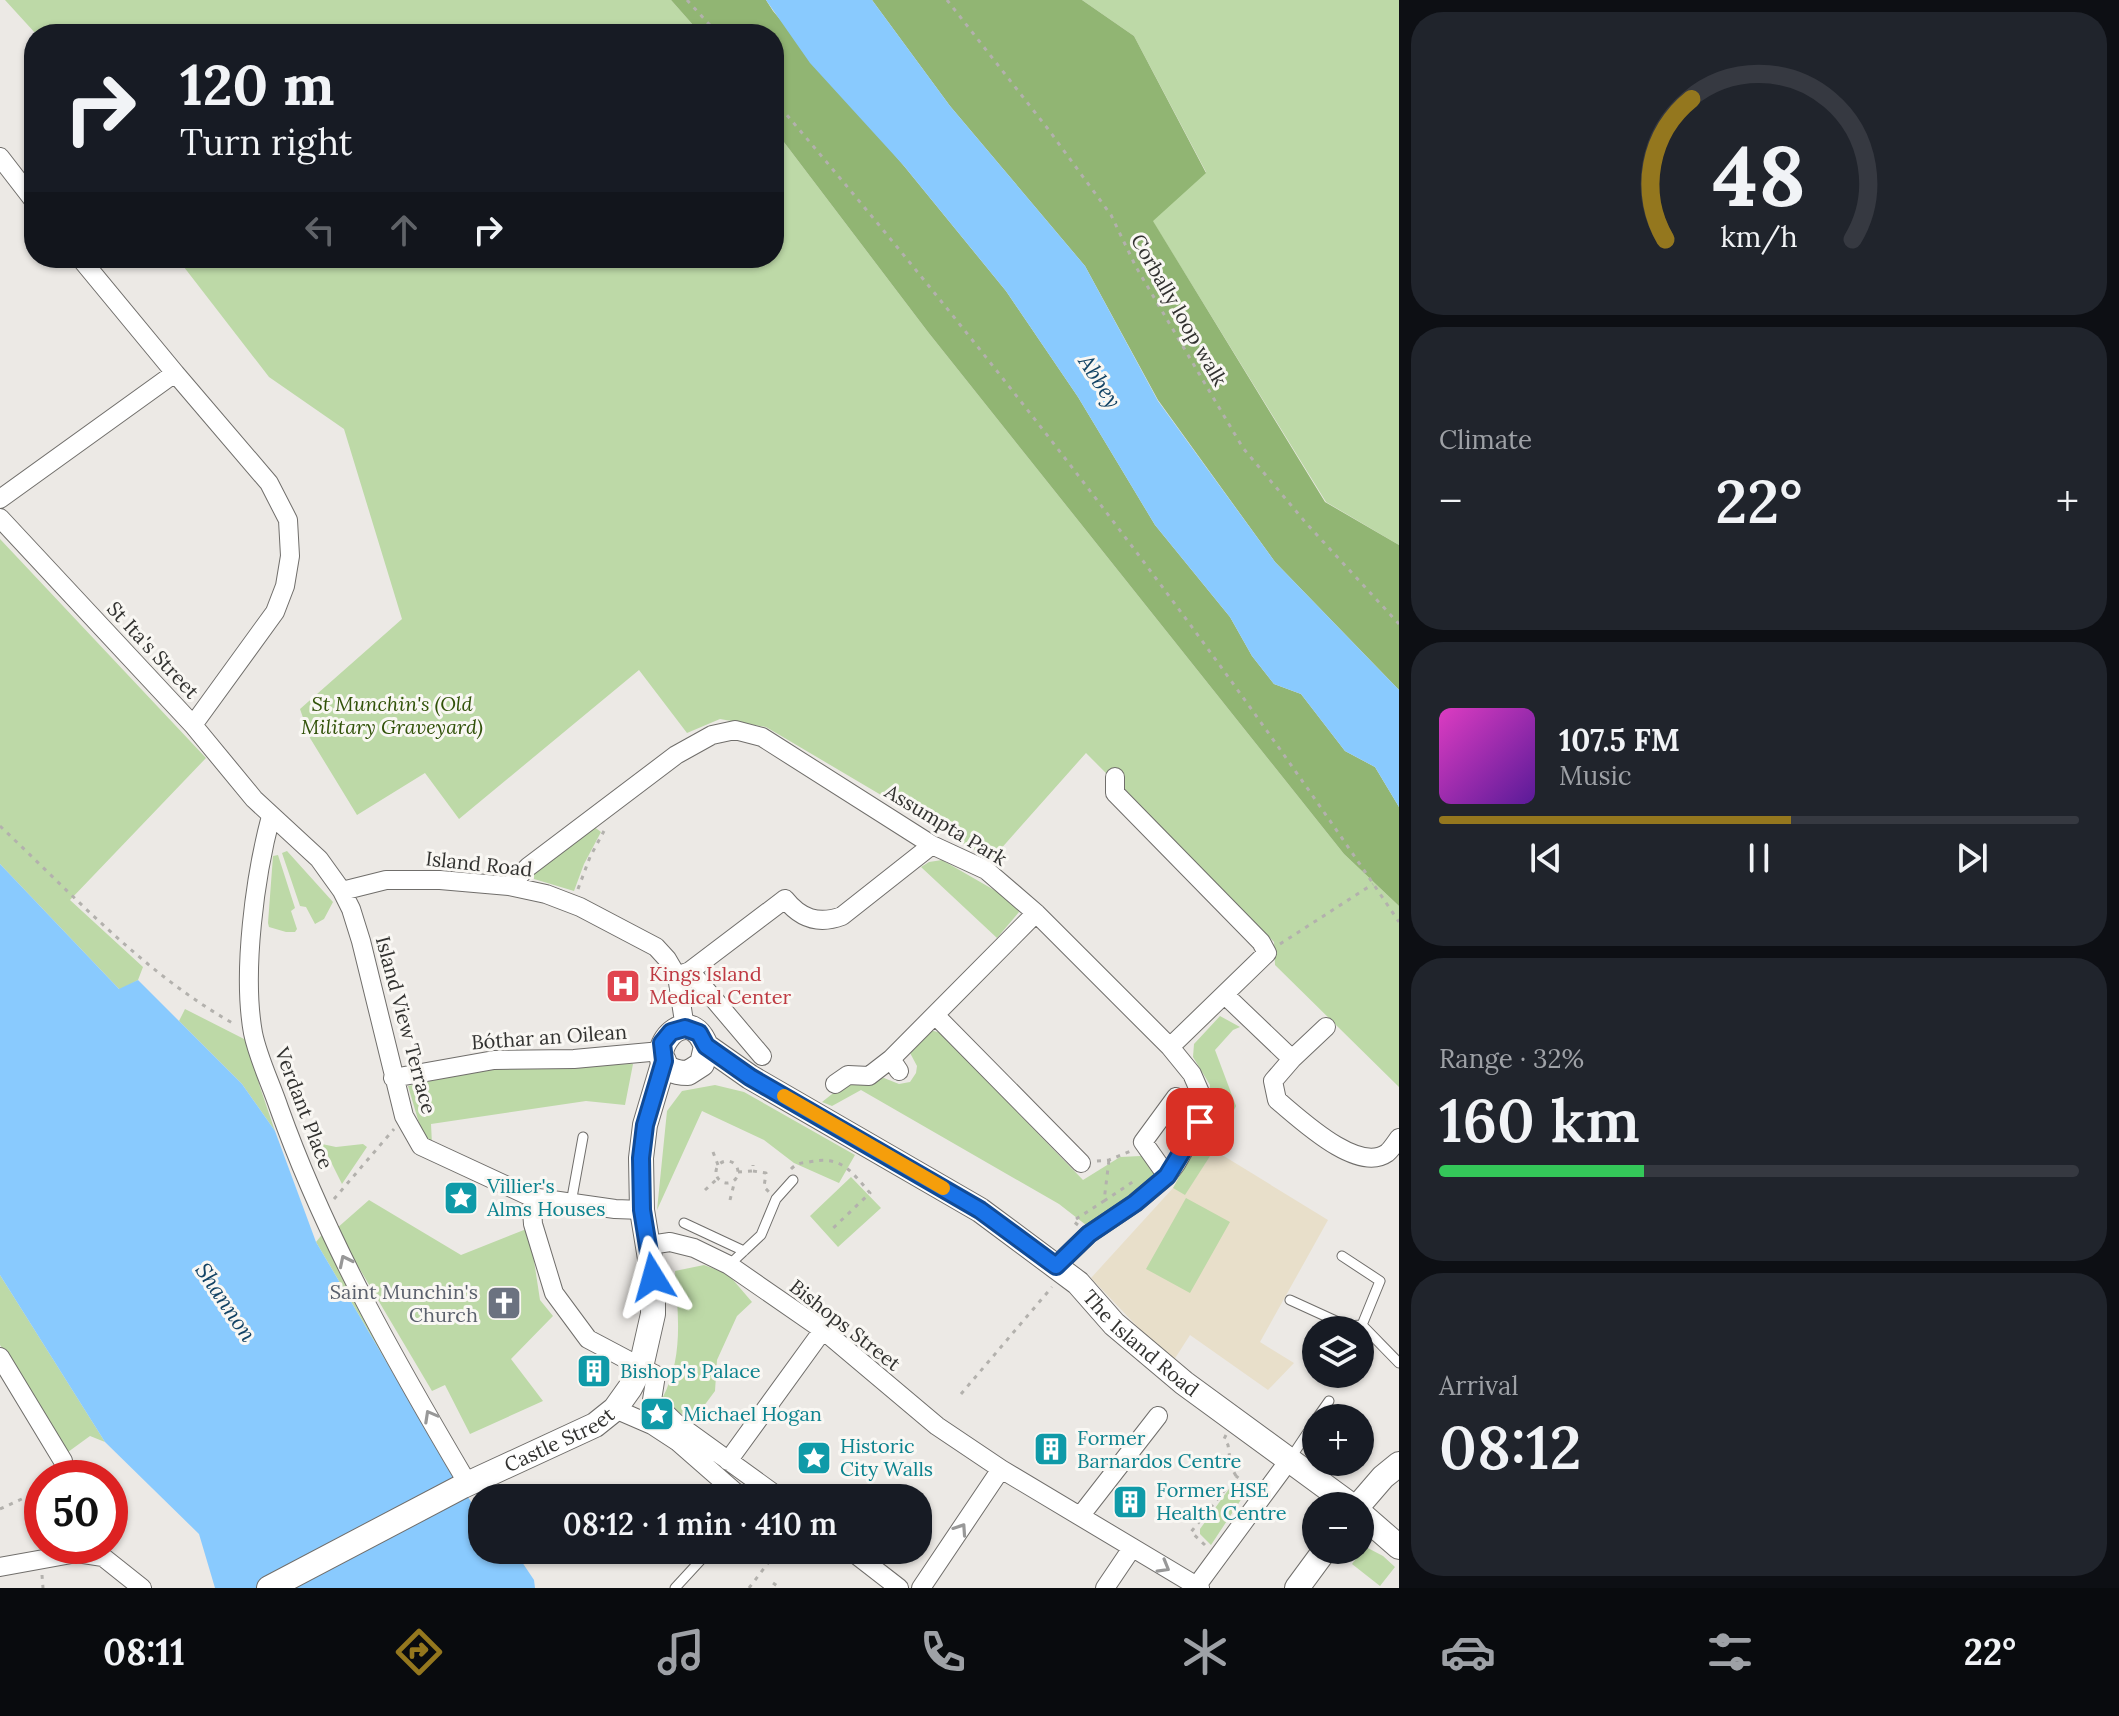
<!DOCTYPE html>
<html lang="en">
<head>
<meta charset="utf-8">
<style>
  body { margin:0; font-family:Lora,serif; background:#20242c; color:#f1f3f6; height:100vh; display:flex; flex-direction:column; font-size:30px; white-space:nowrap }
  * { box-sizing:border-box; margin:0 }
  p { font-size:26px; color:#9ea1a6 }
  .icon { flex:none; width:44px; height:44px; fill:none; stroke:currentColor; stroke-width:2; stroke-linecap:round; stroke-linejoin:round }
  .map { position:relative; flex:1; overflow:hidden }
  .side { display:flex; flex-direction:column; gap:12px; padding:12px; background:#0d0f14; width:720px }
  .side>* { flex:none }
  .hud { position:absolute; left:24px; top:24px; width:760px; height:244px; border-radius:32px; box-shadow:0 2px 6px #0004; background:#171b24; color:#f1f3f6; overflow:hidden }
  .fabs { position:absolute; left:1302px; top:1316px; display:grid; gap:16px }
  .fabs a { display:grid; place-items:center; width:72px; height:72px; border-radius:50%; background:#171b24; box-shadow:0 2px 6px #0004; font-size:40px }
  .speed { position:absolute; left:24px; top:1460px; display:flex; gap:16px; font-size:40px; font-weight:700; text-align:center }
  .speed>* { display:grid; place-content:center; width:104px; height:104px; border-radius:50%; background:#171b24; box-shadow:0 2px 6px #0004; line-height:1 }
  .speed .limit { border:12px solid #d22; background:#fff; color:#111 }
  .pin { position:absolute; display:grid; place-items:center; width:68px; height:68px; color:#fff; margin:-34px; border-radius:16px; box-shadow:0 4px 12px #0006 }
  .me { position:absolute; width:88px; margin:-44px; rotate:352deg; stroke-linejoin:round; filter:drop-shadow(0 0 6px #0008) }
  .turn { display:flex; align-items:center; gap:28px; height:168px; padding:0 24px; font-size:36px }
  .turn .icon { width:104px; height:104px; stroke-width:2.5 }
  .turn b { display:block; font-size:56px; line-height:68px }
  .lanes { display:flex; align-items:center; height:76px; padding:0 24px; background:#0003; justify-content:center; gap:40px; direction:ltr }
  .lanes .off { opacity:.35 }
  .big { font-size:60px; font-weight:600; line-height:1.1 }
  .side .card { flex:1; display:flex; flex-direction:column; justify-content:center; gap:12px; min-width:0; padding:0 28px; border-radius:32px; background:#20242c }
  .side .dial { align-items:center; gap:0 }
  .dial svg { height:208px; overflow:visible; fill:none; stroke:#363941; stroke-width:7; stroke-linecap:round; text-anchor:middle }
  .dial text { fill:#f1f3f6; stroke:none }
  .song { display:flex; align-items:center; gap:24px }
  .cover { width:96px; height:96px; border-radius:12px; background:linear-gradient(135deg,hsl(310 70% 55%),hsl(270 70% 35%)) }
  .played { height:8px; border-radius:4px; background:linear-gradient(90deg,#94771e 55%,#363941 55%) }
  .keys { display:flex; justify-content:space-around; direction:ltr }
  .heat { display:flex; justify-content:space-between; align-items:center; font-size:44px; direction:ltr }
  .charge { height:12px; border-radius:6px; background:linear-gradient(90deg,#34c759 32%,#363941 0) }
  .trip { position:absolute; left:468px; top:1484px; width:464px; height:80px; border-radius:32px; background:#171b24; box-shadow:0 2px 6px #0004; font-weight:600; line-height:80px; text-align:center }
  .dock { display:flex; height:128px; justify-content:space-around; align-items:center; background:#090b0e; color:#9ea1a6 }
  .dock .icon { width:56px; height:56px }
  .dock .active { color:#94771e }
  .dock b { font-size:36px; color:#f1f3f6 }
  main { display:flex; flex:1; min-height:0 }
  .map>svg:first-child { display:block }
  .education { fill:#e8dfca }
  .green { fill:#bdd9a7 }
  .forest { fill:#91b573 }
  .water { fill:#89cafe }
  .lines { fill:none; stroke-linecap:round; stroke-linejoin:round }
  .lane-casing { stroke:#706e6b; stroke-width:11 }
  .street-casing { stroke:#706e6b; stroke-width:20 }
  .secondary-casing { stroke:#706e6b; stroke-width:26 }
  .path { stroke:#b3b1ad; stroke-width:3; stroke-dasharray:4 6; stroke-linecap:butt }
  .lane { stroke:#fff; stroke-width:9 }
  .street { stroke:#fff; stroke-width:18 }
  .secondary { stroke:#fff; stroke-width:24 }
  .oneway { stroke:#989898 }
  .route-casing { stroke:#114b97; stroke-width:20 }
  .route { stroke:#1a73e8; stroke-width:14 }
  .slow { stroke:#f59e0b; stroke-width:14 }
  .labels { text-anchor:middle; stroke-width:6; stroke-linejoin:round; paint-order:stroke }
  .street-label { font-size:20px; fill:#323230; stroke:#f9f7f3 }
  .park-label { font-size:20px; font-style:italic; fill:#315209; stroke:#f9f7f3 }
  .health-label { font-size:20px; fill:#be3a42; stroke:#f9f7f3; text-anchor:start }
  .culture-label { font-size:20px; fill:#0d838f; stroke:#f9f7f3; text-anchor:start }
  .worship-label { font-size:20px; fill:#5b616d; stroke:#f9f7f3; text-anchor:end }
  .water-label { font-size:22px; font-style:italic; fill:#124365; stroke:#f9f7f3 }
</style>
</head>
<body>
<main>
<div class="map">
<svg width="1399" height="1588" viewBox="0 0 1399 1588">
  <rect width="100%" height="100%" fill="#ece9e5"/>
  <path class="education" d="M1214 1150 1328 1220 1260 1342 1294 1363 1268 1390 1190 1335 1172 1363 1091 1278 1173 1188 1185 1194Z"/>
  <path class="green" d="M5 0H671L701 34H36Z
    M1082 0H1399V545L1326 502 1152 220 1206 172 1134 36Z
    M774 129 928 332 1344 854 1399 906V1087L1275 965 1274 942 1086 753 991 860 766 727 720 719 687 733 639 670 459 819 425 773 357 815 310 738 300 709 402 619 344 429 269 377 177 258H774Z
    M0 539 206 758 70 900 143 967 138 980 120 990 0 864Z
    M593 826 601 832 584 864 574 891 534 879 533 874Z
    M287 851 333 902 324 919 315 924 306 907 300 906 282 853Z
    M278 855 295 908 291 911 297 929 295 932H286L269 927 268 923 273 856Z
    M942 860 1015 902 1019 912 997 938 921 867 929 862Z
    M185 1009 248 1041 260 1087 275 1131 242 1084 179 1021Z
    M1220 1016 1240 1027 1233 1030 1215 1050 1236 1106 1214 1150 1185 1195 1173 1188 1207 1126 1210 1085 1193 1057 1194 1044Z
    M930 1030 941 1033 1083 1180 1120 1157 1141 1156 1159 1177 1086 1225 1059 1204 861 1090 832 1106 822 1102 846 1083 884 1078 899 1084 910 1082 916 1073 917 1066 909 1051Z
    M633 1064 625 1105 586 1101 431 1124 432 1144 424 1140 408 1086 495 1067Z
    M715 1085 744 1092 855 1155 839 1183 794 1163 764 1140 702 1111 657 1210 667 1111 682 1091Z
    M322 1144 336 1147 363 1144 367 1147 342 1184Z
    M851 1177 881 1208 838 1247 810 1216Z
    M1186 1198 1230 1222 1190 1293 1146 1269Z
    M369 1200 461 1255 529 1228 540 1300 553 1316 511 1359 543 1401 470 1434 445 1385 432 1391 336 1229Z
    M325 1231 437 1448 316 1242Z
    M704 1265 728 1274 752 1302 737 1316 717 1360 715 1391 692 1422 662 1399C684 1357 678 1316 675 1271Z
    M0 1275 105 1442 90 1436 68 1452 0 1345Z
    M1238 1484 1248 1489 1211 1545 1200 1534V1529L1231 1486Z
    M1364 1546 1383 1556 1395 1567 1380 1586 1352 1564 1358 1556 1354 1553Z"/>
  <path class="forest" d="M671 0H766L773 11 904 166 1006 291 1078 397 1155 525 1230 617 1252 656 1274 684 1301 694 1345 751 1375 767 1399 807V906L1344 854 928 332 774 129V34H701Z
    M872 0H1082L1134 36 1206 173 1153 221 1325 502 1399 545V690L1275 562 1158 400 1085 266 950 106Z"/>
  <path class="water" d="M766 0H872L950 106 1085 266 1158 401 1275 562 1399 690V807L1375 767 1345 751 1301 694 1274 684 1252 656 1230 617 1155 525 1078 397 1006 291 904 166 810 63Z
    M0 864 119 989 138 980 242 1084 275 1131 316 1242 437 1448 482 1519V1550H514L534 1580 535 1588H215L199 1534 105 1442 0 1275Z"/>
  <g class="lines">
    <g class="lane-casing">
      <path id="lane" d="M571 1203 583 1137
        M684 1223 744 1251
        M1342 1256 1380 1281 1362 1325
        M729 1265 761 1235 776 1199 793 1180
        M1290 1300 1347 1326 1362 1325 1399 1363
        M1317 1418 1329 1401
        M1290 1459 1316 1420
        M675 1588 710 1550"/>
    </g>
    <g class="street-casing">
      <path id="street" d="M0 157 34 201
        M175 373 269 483 288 520 290 556 285 586 275 612 193 725
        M0 499 175 373 80 258
        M0 518 193 725 254 799 319 859 342 891 351 909 361 941 404 1116 421 1146 531 1197 615 1209 642 1210
        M1115 777V793L1261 942 1267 953 1170 1047
        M271 816C255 876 242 972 253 1033 258 1058 271 1084 279 1108 326 1240 397 1364 468 1484
        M509 886 528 867 676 755 712 735 735 730 762 737 932 845 986 870 1036 913 1170 1047 1192 1074 1202 1097 1200 1122 1176 1164 1167 1176 1135 1203 1089 1234 1056 1266
        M342 891 386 880H440L509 886 546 894 580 907 656 947 667 959 677 976 685 1028
        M690 971 762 1056
        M677 976 690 971 785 899C800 918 818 925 842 916L932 845
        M1225 995 1292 1059 1273 1081 1277 1100C1299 1118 1357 1174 1387 1153 1391 1150 1396 1142 1399 1138
        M936 1016 1081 1163
        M1292 1059 1326 1027
        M899 1071 891 1059 1036 913
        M393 1078 494 1060 574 1059 661 1051
        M835 1084 848 1075 869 1076 891 1059
        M1167 1176 1143 1142 1176 1097
        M531 1197 533 1224 554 1293 588 1339 656 1375 652 1400 675 1422 780 1498
        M650 1245 670 1242 694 1248 729 1265 823 1330 937 1426 1001 1469 1200 1588
        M0 1357 63 1461 65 1478
        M615 1409 652 1425 678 1442 742 1498
        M728 1461 823 1330
        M1081 1515 1158 1416
        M850 1550 899 1588
        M0 1567 77 1553 103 1557 142 1588
        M921 1588 1001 1469
        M1105 1588 1132 1548
        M1195 1588 1290 1459"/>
    </g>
    <g class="secondary-casing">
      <g id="secondary">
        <path id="s1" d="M706 1046 702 1064 688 1073C628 1073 685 991 706 1046L750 1077 980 1210 1078 1283 1114 1324 1184 1383 1352 1506"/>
        <path d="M1358 1506 1383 1477 1399 1464"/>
        <path d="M1360 1513 1399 1547"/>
        <path id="s2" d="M269 1588 463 1486 595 1425 615 1409 630 1388 641 1367 653 1314V1277L642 1210 641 1158 645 1125 664 1061"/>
        <path d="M1297 1588 1325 1550"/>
      </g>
    </g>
    <path class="path" d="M687 0 718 34
      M947 0 1048 129 1111 215 1136 267 1243 448 1306 523 1399 624
      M774 100C998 362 1207 636 1399 922
      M0 826C74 896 146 975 236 1025
      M578 889 590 857 604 831
      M1280 944 1373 884
      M713 1152 718 1165
      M716 1172a11 11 0 1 1 22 0a11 11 0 1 1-22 0Z
      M1097 1161 1109 1160 1131 1151
      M791 1169C797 1163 801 1163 809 1162 841 1155 851 1171 870 1193L829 1232
      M753 1171 766 1173 764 1187 769 1192
      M738 1172 753 1171V1165
      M705 1190 717 1179
      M334 1199 394 1129
      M730 1200 735 1180
      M1104 1201 1134 1181
      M1078 1225 1073 1221 1104 1201 1109 1160
      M961 1394 1052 1287
      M1226 1435 1224 1439 1228 1445 1231 1467 1236 1476
      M690 1496 693 1493 698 1498
      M0 1509 24 1498 42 1494
      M1205 1545 1191 1532 1236 1476 1250 1487
      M42 1575 43 1588
      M773 1583 780 1588
      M749 1588 778 1550"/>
    <use href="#lane" class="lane"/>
    <use href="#street" class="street"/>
    <use href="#secondary" class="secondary"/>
  </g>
  <defs><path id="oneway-chevron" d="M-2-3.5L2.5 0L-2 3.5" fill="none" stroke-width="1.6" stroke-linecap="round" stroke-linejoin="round" transform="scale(2)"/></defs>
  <g class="oneway">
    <use href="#oneway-chevron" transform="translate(345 1261) rotate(-116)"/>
    <use href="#oneway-chevron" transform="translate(430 1416) rotate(-119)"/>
    <use href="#oneway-chevron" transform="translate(961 1529) rotate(-56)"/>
    <use href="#oneway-chevron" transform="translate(1164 1567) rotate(30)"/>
  </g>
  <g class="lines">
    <g class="route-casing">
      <path id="route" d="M653 1277 642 1210 641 1158 645 1125 664 1061 662 1043 671 1032 685 1028 699 1033 706 1046 750 1077 980 1210 1056 1266 1089 1234 1135 1203 1167 1176 1200 1122"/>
    </g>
    <use href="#route" class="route"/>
    <path class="slow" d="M784 1096 943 1188"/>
  </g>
  <defs>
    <g id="hospital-square" transform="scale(1.8)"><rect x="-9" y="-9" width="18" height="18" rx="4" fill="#e0444e" stroke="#f9f7f3"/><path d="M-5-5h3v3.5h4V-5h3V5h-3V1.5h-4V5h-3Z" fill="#fff"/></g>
    <g id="sight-square" transform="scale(1.8)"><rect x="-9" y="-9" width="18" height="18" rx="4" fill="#0f9aa8" stroke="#f9f7f3"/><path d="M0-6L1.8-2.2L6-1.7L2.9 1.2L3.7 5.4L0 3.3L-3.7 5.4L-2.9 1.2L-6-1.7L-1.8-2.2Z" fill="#fff"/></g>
    <g id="church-square" transform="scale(1.8)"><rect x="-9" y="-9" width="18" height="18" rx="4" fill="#6b7280" stroke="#f9f7f3"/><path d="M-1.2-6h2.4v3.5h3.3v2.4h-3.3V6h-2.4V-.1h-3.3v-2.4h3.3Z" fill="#fff"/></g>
    <g id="building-square" transform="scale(1.8)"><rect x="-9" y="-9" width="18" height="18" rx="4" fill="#0f9aa8" stroke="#f9f7f3"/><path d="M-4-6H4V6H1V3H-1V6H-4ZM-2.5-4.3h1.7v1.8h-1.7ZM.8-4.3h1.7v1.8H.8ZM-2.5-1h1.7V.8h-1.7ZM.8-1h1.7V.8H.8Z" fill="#fff"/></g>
  </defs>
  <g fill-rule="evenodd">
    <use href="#hospital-square" x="623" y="986"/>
    <use href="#sight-square" x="461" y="1198"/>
    <use href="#church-square" x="504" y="1303"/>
    <use href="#building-square" x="594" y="1371"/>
    <use href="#sight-square" x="657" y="1414"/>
    <use href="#building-square" x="1051" y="1449"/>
    <use href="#sight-square" x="814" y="1458"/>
    <use href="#building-square" x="1130" y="1502"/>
  </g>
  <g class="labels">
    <g class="street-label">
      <text transform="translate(1179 310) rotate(60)" y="7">Corbally loop walk</text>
      <text transform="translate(153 650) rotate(47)" y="7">St Ita's Street</text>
      <text transform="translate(946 825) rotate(31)" y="7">Assumpta Park</text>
      <text transform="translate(479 864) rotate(6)" y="7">Island Road</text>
      <text transform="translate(406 1025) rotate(75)" y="7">Island View Terrace</text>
      <text transform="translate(549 1037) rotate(-4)" y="7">Bóthar an Oilean</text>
      <text transform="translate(304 1108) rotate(69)" y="7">Verdant Place</text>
      <text transform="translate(845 1325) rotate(38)" y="7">Bishops Street</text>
      <text dy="7" stroke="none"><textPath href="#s1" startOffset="670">The Island Road</textPath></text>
      <text dy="7" stroke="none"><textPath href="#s2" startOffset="326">Castle Street</textPath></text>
    </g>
    <g class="park-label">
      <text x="392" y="711">St Munchin's (Old<tspan x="392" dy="23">Military Graveyard)</tspan></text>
    </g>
    <g class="health-label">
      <text x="649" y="981">Kings Island<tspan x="649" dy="23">Medical Center</tspan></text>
    </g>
    <g class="culture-label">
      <text x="487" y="1193">Villier's<tspan x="487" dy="23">Alms Houses</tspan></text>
      <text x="620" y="1378">Bishop's Palace</text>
      <text x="683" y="1421">Michael Hogan</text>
      <text x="1077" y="1445">Former<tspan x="1077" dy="23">Barnardos Centre</tspan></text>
      <text x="840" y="1453">Historic<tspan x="840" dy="23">City Walls</tspan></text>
      <text x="1156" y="1497">Former HSE<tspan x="1156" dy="23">Health Centre</tspan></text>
    </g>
    <g class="worship-label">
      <text x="478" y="1299">Saint Munchin's<tspan x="478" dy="23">Church</tspan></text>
    </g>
    <g class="water-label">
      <text transform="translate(1100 381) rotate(57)" y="8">Abbey</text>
      <text transform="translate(226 1302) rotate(56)" y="8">Shannon</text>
    </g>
  </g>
</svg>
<div class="fabs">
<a><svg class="icon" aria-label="layers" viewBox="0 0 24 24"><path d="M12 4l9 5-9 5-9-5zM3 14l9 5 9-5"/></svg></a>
<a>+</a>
<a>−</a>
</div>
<div class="speed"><div class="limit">50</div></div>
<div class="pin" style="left:1200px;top:1122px;background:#d93025"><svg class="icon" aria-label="arrive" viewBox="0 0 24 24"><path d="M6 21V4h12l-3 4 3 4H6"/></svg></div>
<svg class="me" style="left:653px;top:1277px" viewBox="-20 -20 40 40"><path d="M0-17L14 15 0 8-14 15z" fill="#1a73e8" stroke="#fff" stroke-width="4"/></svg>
<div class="trip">08:12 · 1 min · 410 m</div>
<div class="hud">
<div class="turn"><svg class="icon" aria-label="right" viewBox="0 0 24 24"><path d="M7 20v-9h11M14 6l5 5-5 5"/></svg><div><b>120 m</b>Turn right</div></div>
<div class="lanes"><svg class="icon off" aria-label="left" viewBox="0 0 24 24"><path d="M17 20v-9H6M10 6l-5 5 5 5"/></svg><svg class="icon off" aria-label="ahead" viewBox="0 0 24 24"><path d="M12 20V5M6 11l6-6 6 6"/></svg><svg class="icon" aria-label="right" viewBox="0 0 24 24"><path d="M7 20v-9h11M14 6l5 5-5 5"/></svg></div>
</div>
</div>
<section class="side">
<div class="card dial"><svg viewBox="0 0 100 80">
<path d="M14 69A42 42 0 1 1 86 69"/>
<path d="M14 69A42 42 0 0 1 24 15" stroke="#94771e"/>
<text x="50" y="56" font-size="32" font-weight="700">48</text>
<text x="50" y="72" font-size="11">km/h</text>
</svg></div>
<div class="card"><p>Climate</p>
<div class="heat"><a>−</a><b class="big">22°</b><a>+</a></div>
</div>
<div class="card">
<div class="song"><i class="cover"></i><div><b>107.5 FM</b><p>Music</p></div></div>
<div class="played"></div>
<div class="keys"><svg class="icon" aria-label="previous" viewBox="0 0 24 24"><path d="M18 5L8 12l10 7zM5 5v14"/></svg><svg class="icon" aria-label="pause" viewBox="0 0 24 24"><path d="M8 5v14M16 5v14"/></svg><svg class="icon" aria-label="next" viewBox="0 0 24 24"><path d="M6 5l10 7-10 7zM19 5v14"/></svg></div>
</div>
<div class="card"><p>Range · 32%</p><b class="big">160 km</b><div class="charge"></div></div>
<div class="card"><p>Arrival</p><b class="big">08:12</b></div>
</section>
</main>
<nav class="dock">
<b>08:11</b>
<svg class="icon active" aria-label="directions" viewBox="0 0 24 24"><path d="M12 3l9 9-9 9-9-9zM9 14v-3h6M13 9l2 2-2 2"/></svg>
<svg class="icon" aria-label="music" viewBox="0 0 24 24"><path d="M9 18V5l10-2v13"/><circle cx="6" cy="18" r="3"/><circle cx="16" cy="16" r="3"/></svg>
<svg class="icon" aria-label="phone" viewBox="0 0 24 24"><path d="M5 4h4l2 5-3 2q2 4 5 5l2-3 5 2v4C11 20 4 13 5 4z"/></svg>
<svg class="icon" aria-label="climate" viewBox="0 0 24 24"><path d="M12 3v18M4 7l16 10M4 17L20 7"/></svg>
<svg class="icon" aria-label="car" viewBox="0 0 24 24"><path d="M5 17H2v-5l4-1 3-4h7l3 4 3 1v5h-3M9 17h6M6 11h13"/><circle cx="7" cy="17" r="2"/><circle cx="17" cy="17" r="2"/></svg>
<svg class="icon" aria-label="filters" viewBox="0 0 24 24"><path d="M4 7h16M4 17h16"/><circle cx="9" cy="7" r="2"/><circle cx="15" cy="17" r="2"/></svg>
<b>22°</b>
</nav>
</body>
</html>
